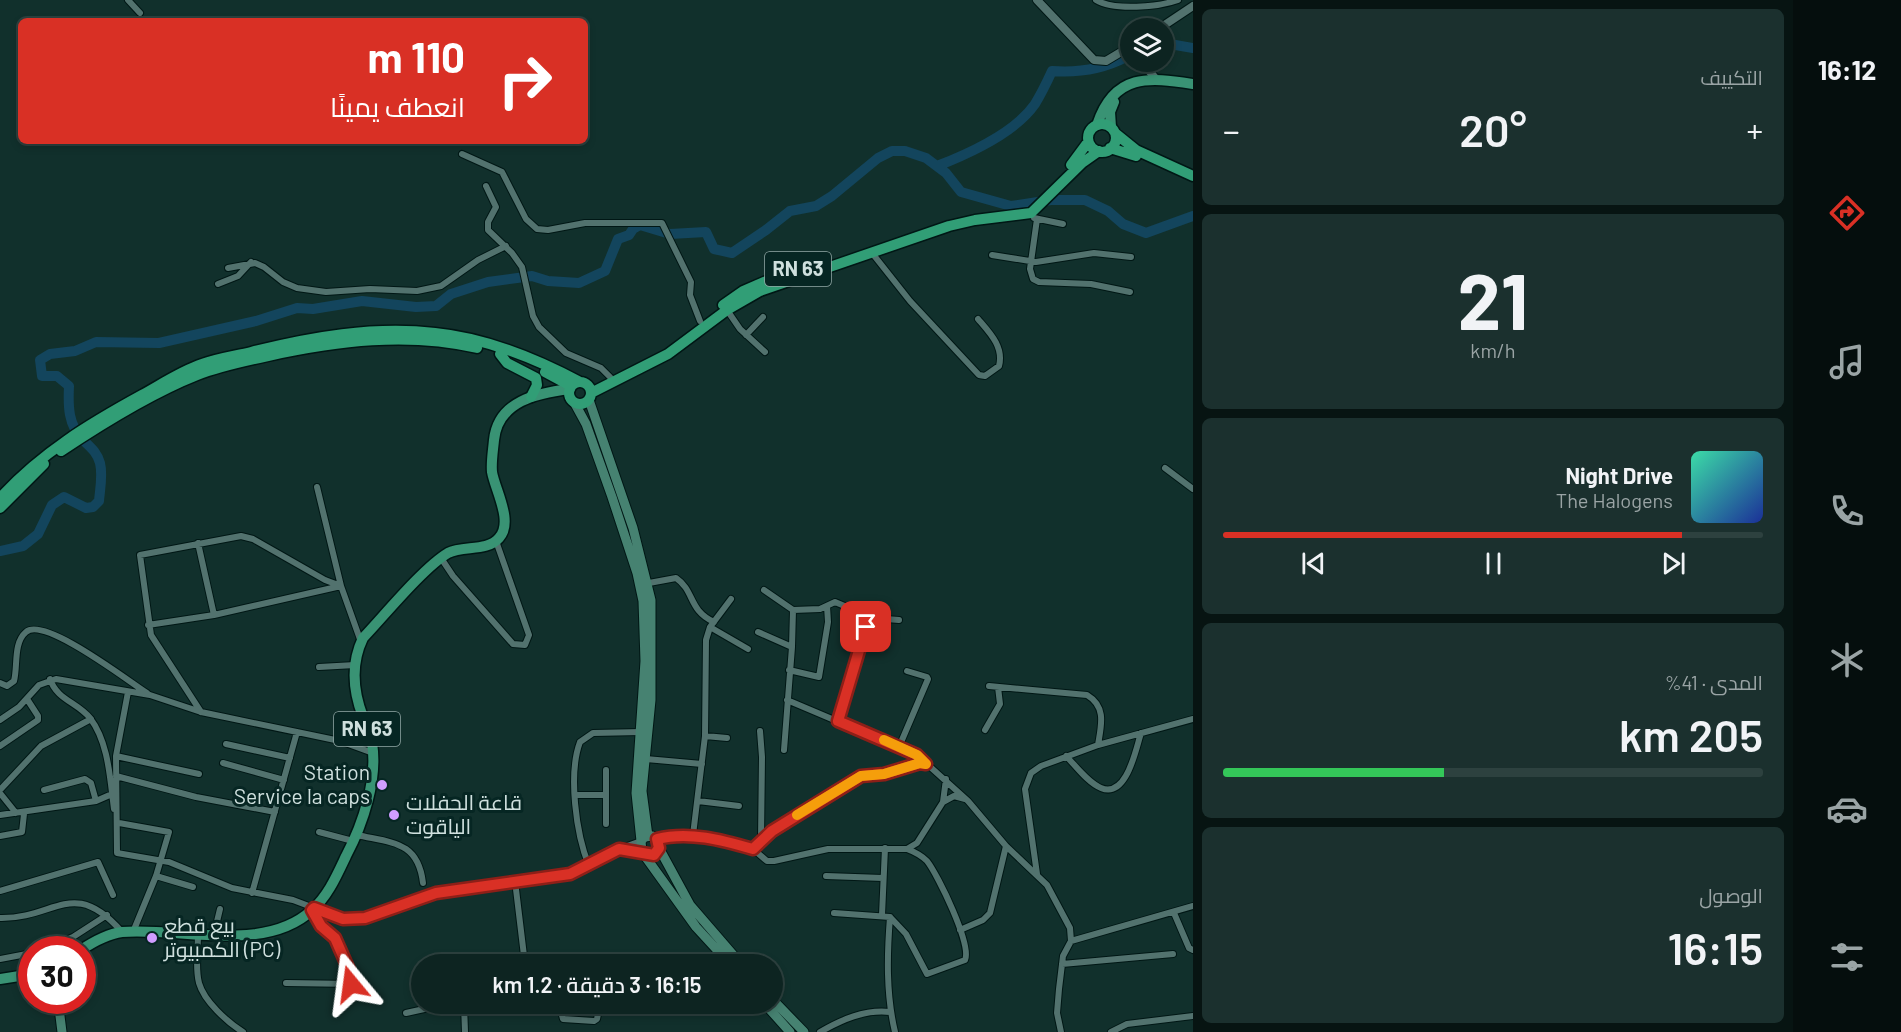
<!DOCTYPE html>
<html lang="ar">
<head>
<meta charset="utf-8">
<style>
  body { margin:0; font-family:Barlow,Cairo,sans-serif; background:#1b302e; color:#f1f3f6; direction:rtl; height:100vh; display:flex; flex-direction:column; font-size:22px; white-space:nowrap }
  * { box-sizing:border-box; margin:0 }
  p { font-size:20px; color:#9aa4a5 }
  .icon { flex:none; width:33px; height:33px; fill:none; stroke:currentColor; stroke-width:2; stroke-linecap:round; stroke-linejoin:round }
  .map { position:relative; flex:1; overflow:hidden; direction:ltr }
  .side { display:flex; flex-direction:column; gap:9px; padding:9px; background:#071412; width:600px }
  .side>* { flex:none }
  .hud { position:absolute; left:18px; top:18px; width:570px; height:126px; border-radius:9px; box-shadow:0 3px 9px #0003,0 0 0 2px #2d413f; direction:rtl; background:#d93025; color:#fff; overflow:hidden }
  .buttons { position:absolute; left:1120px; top:18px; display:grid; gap:12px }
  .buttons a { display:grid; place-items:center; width:54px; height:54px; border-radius:50%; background:#0d2421; box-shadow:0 3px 9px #0003,0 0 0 2px #2d413f; font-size:30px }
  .speed { position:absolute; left:18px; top:936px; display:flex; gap:12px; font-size:30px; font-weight:700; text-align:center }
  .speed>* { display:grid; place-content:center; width:78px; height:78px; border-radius:50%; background:#0d2421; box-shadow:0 3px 9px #0003,0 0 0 2px #2d413f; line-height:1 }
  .speed .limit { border:9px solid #d22; background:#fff; color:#111 }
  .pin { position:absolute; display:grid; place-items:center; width:51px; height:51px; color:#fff; margin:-26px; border-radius:12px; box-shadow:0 3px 9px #0006 }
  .me { position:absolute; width:66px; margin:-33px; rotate:344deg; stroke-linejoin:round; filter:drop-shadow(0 0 4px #0008) }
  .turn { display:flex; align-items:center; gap:21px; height:126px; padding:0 24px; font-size:27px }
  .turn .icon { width:78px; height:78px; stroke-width:2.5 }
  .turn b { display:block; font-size:42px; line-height:51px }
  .big { font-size:45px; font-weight:600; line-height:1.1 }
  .side .card { flex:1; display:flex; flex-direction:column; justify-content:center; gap:9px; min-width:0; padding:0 21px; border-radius:9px; background:#1b302e }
  .side .dial { align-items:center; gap:0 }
  .dial b { font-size:78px; line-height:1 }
  .song { display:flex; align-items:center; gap:18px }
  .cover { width:72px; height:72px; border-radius:9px; background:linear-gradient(135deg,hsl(160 70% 55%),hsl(230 70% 35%)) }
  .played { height:6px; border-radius:3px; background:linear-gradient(90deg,#d93025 85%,#2d413f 85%) }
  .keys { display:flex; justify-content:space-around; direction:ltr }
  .heat { display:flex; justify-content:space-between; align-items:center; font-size:33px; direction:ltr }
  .charge { height:9px; border-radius:4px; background:linear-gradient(90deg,#34c759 41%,#2d413f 0) }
  .trip { position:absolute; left:411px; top:954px; width:372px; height:60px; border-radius:30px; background:#0d2421; box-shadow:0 3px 9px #0003,0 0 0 2px #2d413f; font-weight:600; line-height:60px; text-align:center; direction:rtl }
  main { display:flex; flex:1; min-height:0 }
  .tabs { display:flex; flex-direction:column; width:108px; justify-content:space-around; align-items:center; background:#050e0d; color:#9aa4a5 }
  .tabs .icon { width:42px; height:42px }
  .tabs .on { color:#d93025 }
  .tabs b { font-size:27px; color:#f1f3f6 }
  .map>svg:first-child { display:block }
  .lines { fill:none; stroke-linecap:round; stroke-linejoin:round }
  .river { stroke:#13455d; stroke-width:10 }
  .minor-casing { stroke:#001715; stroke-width:8 }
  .tertiary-casing { stroke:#001715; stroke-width:10 }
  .secondary-casing { stroke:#001715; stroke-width:11 }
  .primary-casing { stroke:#001715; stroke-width:13 }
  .trunk-casing { stroke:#001715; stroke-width:13 }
  .minor { stroke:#52726e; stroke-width:6 }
  .tertiary { stroke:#52726e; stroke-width:8 }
  .secondary { stroke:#468271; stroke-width:9 }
  .primary { stroke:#399374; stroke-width:10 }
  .trunk { stroke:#319e76; stroke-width:10 }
  .route-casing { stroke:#8d1f18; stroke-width:15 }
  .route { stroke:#d93025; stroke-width:10 }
  .slow { stroke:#f59e0b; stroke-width:10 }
  .poi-dot { fill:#d09dff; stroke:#062623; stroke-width:2 }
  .labels { text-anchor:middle; stroke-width:6; stroke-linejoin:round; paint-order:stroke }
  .shield { fill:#062623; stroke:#93a8a6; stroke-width:1.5 }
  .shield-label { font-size:20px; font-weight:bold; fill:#cfe0de }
  .poi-label { font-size:21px; fill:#cfe0de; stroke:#062623; text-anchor:start }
</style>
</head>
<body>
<main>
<nav class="tabs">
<b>16:12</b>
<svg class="icon on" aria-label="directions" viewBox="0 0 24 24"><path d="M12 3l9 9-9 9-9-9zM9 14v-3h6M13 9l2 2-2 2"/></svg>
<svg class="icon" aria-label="music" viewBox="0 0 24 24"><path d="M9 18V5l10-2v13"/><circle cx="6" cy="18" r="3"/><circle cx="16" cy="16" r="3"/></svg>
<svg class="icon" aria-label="phone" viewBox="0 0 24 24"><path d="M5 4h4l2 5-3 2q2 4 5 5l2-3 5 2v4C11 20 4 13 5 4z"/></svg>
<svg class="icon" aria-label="climate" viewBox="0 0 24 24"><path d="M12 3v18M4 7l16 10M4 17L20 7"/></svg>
<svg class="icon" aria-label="car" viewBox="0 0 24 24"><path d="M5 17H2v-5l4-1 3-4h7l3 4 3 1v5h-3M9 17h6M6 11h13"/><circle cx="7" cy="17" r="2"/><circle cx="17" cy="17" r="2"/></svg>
<svg class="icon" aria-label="filters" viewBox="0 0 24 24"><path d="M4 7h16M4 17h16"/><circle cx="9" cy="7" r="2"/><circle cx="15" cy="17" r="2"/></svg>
</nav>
<section class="side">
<div class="card"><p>التكييف</p>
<div class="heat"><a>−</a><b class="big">20°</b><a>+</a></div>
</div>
<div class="card dial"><b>21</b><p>km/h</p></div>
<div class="card">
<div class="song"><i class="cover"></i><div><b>Night Drive</b><p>The Halogens</p></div></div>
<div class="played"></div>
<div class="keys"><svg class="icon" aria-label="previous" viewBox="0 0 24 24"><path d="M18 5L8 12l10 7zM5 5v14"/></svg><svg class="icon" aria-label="pause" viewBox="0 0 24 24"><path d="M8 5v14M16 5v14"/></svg><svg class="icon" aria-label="next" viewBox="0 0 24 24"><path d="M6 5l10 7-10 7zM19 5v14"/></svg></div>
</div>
<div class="card"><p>المدى · 41%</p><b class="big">205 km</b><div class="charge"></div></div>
<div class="card"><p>الوصول</p><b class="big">16:15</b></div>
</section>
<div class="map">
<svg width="1193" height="1032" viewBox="0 0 1193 1032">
  <rect width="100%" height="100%" fill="#11302c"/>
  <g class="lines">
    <path class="river" d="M1164 43 1193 48
      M937 166C968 154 1015 133 1035 104 1041 94 1047 82 1052 71 1078 73 1103 69 1126 57
      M0 551 23 546 38 534 52 505 64 497 86 508 93 507 99 501C100 489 103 475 100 463 97 452 90 447 83 440 68 425 68 406 69 386L57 376H42L40 360 50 354 75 351 96 342 159 343 256 321 297 308 313 309 362 301 416 307 436 306 451 294 488 282 532 276 548 281 579 283 605 271 618 239 629 235 633 229 640 225 670 234 706 232 714 249 732 253 766 230 790 211 816 206 832 196 878 158 892 151H905L926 158 946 173 961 192 1011 206 1051 200H1085L1108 211 1123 224 1146 233 1193 216"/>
    <g class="minor-casing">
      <path id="minor" d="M128 0 140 13
        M1096 0C1114 11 1159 7 1178 0
        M462 154 502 172 526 219 537 229 548 230 585 223H662L691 282 690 295 700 321
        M486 186 496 207 488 222V230L512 253 522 267 533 316 539 327 566 353 601 368 610 377
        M1034 218 1063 224
        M1037 219 1030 269 1033 279 1039 282 1091 284 1130 292
        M872 253 910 301 979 375 985 376 999 366C1004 347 990 333 978 319
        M992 255 1036 262 1094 253 1131 257
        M228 268 255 263 264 267 283 282 297 288 326 292 370 289 417 291 441 286 478 260 506 246
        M218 284 238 276 251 262
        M727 310 740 329 765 352
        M746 335 763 317
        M1165 468 1193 489
        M198 543 214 615
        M441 558 453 576 513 644 525 645 529 635 496 541
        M649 583 676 578C695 591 688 610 714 622
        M764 590 793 610 792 647
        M793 610 820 609 835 602 873 618 899 620
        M148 625 214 615 341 586 317 487
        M710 627 748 649
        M758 632 792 647 784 750
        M319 667 355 665
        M789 670 819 677 828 622 827 606
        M50 679C57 700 77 702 90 718 109 743 110 780 114 809
        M0 683 7 686 14 681C18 666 13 643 26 632 44 616 128 681 147 693
        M989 686 1087 695C1107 707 1101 726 1098 745
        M128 692 116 756 199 774
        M787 700 917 755 968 801 1006 846 1047 885 1070 928 1071 941 1063 956 1059 989 1057 1013 1061 1032
        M201 712 151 635 140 555 241 536 253 539 325 580 341 586 361 642
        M0 720 19 707 39 685 56 679 150 695 201 712 340 741 373 753
        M838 721 869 617
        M985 730 1000 704 998 687
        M760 731 762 757 761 839
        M705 736 727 738
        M226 744 290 758
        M0 746 38 720V716L27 699
        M899 747 928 679 927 677 907 671
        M116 756 117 853 169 862 232 888 293 900 343 919H353L436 893 570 874 619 849 641 841
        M1066 756C1075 765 1088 783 1101 788 1127 799 1136 748 1141 733
        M646 759 702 764
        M223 763 284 780
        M606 770V824
        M116 776 196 797 275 812
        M946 779 943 802 954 796 965 799
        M0 790 41 746 91 719
        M44 790 85 779 91 783 96 801
        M0 793 16 813
        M576 795H606
        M698 801 739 806
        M0 815 96 801 112 794
        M119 823 169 832 156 876 133 932
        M319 832 353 841
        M357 835C392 843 418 841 423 883
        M693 835 705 736 706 640 710 627 731 599
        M0 836 22 832 24 814
        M657 839 693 835 753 849 772 831 861 776 884 774 920 763 926 764
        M623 849 642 852
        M753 849 767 861H774L828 849H907L917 843 943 802
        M589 866C576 834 568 774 580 742L593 733 641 732
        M1037 874 1025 789 1031 773 1041 766 1098 745 1193 719
        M156 876 193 887
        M826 876 883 878
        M515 881 525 964
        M0 891 98 862 113 895
        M252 893 297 732
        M834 913 890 917 906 934 927 974 965 960C972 945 938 875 927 861 921 855 915 852 907 849
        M1174 913 1189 948 1193 950
        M882 915 885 848
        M890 917C887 955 886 994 895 1032
        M0 918C56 919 73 876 122 932
        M960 930 983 920 990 913 1006 846
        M214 934 220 909
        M198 935C198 950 195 968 199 983 204 1001 227 1022 243 1032
        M1071 941 1193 906
        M44 950 73 937 107 915
        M0 959 32 953
        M1062 964 1173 954
        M286 983 354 984C351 955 325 934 312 910
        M464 1004 465 1032
        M559 1004 563 1019 594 1021 597 1019 600 1004
        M639 1004 652 1006
        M406 1013 447 1004
        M820 1032C841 1020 865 1009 890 1012
        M1111 1032 1127 1024 1193 1016"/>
    </g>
    <g class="tertiary-casing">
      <path id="tertiary" d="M1037 0 1094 60 1106 61 1131 46
        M1160 28 1193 6
        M1142 62 1155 78"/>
    </g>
    <g class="secondary-casing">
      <path id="secondary" d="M589 400 633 528 651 600V700L642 791 648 836
        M574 402 586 424 612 497 637 573 643 601 645 661 636 793 641 841
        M659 848 690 905 741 964
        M646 855H654L659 848V843L653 836 645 837 641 841 642 852 696 927 730 964
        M772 999 804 1032
        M58 1000 62 1032
        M765 1004 790 1032"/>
    </g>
    <g class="primary-casing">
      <path id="primary" d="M1097 125C1114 73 1149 77 1193 84
        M1111 127 1110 112 1114 102
        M81 950C93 942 107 934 122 932 180 927 265 954 312 910 328 896 337 875 346 856 363 824 378 779 372 743 371 734 366 726 363 717 353 691 351 663 363 638 384 616 423 568 448 553 463 545 487 552 499 538 514 522 495 490 492 472 491 462 493 451 494 440 498 401 537 393 570 389
        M0 979 32 974"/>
    </g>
    <g class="trunk-casing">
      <path id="trunk" d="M1088 138a14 14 0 1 1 28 0a14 14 0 1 1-28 0Z
        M1115 133 1136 150 1193 176
        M1110 148 1136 156
        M1071 165 1088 142
        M723 305 743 291 778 276
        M500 354 507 363 536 378 537 385 531 397
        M545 372 571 386
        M569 393a11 11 0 1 1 22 0a11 11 0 1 1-22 0Z
        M591 393 668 354 727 310 760 291 949 226 975 220 1031 213 1082 163 1099 151
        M61 451C100 425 154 392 197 375 220 366 244 361 268 356 337 341 407 332 477 348
        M0 498C41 453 89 424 142 395 162 384 181 371 202 364 218 358 234 356 251 352 311 337 373 326 435 333 486 338 535 358 580 382
        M0 508 44 464"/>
    </g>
    <use href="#minor" class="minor"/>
    <use href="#tertiary" class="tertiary"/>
    <use href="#secondary" class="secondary"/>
    <use href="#primary" class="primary"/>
    <use href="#trunk" class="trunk"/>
  </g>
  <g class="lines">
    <g class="route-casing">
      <path id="route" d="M351 984 354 981 335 938 321 926 312 910 314 908 343 919 365 918 436 893 570 874 619 849 654 855 659 848 657 839C689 831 722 840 753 849L772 831 861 776 884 774 920 763 926 764 917 755 838 721 866 627"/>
    </g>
    <use href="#route" class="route"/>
    <path class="slow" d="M797 815 861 776 884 774 920 763 926 764 917 755 884 740"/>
  </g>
  <g class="poi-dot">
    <circle cx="382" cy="785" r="6"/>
    <circle cx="394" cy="815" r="6"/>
    <circle cx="152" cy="938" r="6"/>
  </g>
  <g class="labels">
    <g class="shield">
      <rect x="765" y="252" width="66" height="34" rx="4.5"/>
      <rect x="334" y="712" width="66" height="34" rx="4.5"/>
    </g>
    <g class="shield-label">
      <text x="798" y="276">RN 63</text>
      <text x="367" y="736">RN 63</text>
    </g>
    <g class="poi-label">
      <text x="370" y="780" text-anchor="end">Station<tspan x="370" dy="24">Service la caps</tspan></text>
      <text x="406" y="810">قاعة الحفلات<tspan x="406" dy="24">الياقوت</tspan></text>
      <text x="164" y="933">بيع قطع<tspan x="164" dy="24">الكمبيوتر (PC)</tspan></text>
    </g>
  </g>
</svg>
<div class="buttons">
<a><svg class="icon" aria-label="layers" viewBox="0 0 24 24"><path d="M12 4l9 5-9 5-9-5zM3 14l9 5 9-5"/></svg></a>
</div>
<div class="speed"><div class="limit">30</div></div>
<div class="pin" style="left:866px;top:627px;background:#d93025"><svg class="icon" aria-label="arrive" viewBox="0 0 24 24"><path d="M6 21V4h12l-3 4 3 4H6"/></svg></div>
<svg class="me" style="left:351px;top:984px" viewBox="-20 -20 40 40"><path d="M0-17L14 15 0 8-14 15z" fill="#d93025" stroke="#fff" stroke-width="4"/></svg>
<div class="trip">16:15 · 3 دقيقة · 1.2 km</div>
<div class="hud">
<div class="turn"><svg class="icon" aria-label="right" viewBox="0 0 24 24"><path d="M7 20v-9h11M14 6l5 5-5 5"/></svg><div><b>110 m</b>انعطف يمينًا</div></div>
</div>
</div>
</main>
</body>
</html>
